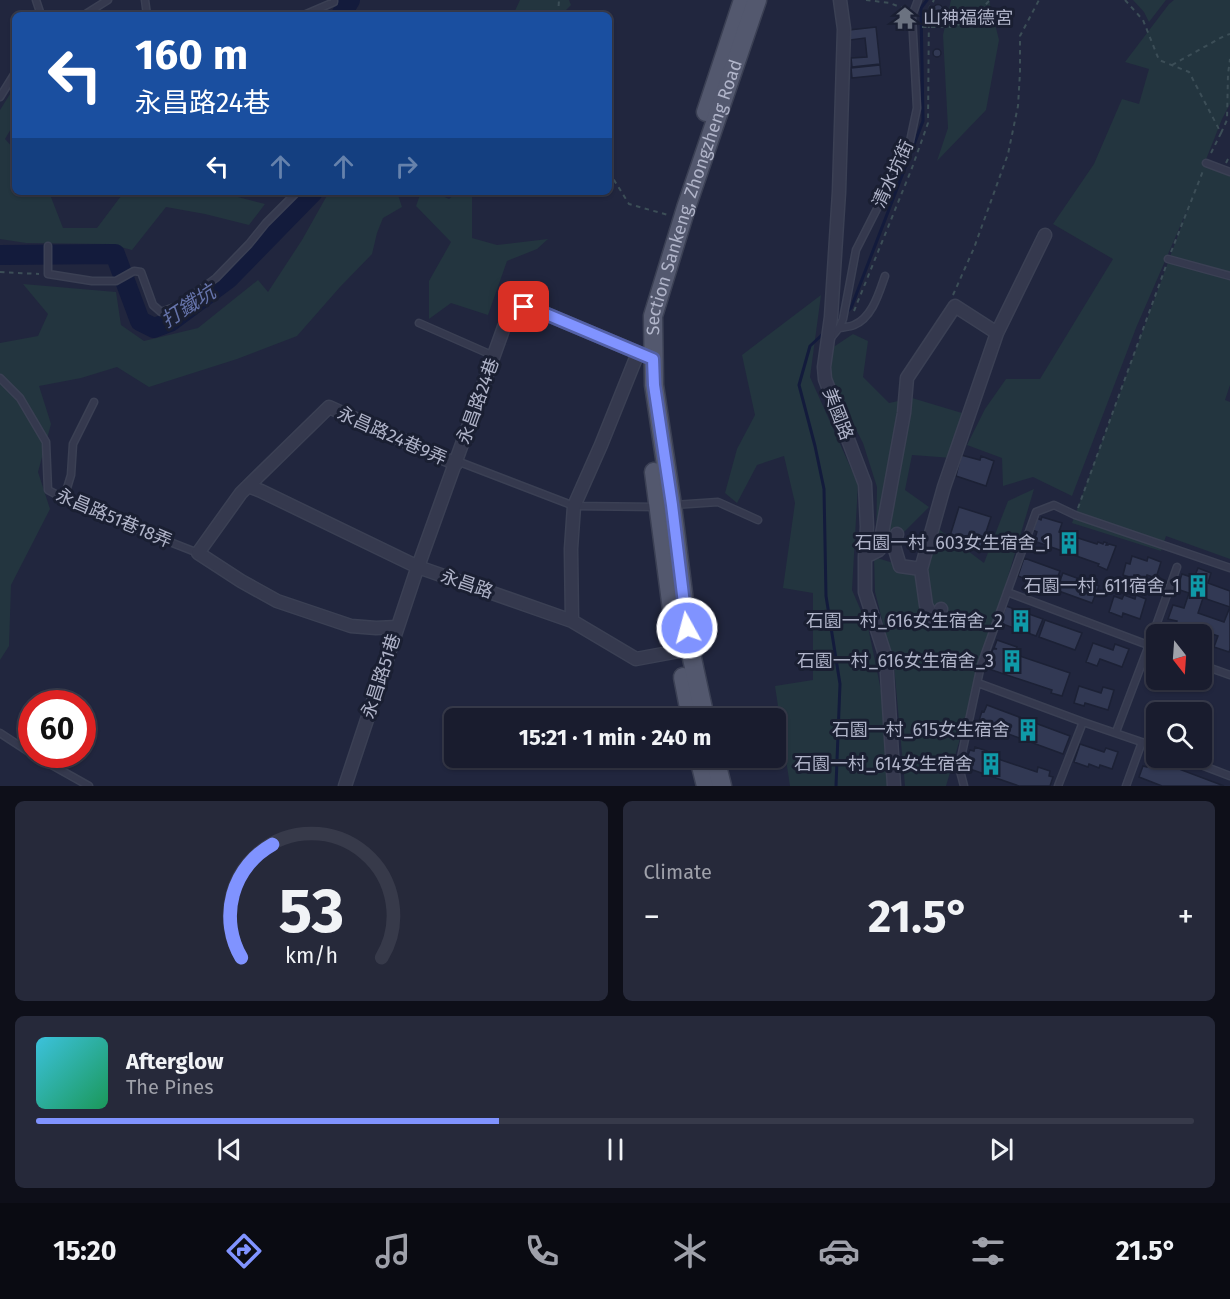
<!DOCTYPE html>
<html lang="en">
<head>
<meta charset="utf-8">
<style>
  body { margin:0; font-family:"Fira Sans","Noto Sans TC",sans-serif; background:#26293a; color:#f1f3f6; height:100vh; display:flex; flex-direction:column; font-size:22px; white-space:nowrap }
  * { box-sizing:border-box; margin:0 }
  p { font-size:20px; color:#9fa1aa }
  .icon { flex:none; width:33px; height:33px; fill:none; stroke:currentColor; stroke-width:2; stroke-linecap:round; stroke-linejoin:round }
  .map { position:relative; height:786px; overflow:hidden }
  .sheet { display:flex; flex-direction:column; gap:15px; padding:15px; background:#0e0f19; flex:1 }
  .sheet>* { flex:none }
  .guide { position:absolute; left:12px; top:12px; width:600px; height:183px; border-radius:9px; box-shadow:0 2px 4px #0004,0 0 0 2px #373a4a; background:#1a4fa0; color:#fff; overflow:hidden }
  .needle { width:39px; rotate:163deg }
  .fabs { position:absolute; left:1146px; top:624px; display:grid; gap:12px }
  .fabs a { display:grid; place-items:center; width:66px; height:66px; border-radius:9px; background:#191c2e; box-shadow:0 2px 4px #0004,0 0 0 2px #373a4a; font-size:30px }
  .speed { position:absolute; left:18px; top:690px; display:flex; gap:12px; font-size:30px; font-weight:700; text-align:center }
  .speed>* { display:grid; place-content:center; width:78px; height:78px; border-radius:50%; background:#191c2e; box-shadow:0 2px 4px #0004,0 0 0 2px #373a4a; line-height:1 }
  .speed .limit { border:9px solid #d22; background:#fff; color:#111 }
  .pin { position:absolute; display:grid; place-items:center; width:51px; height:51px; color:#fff; margin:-26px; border-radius:12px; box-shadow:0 3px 9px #0006 }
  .me { position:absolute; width:66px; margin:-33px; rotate:353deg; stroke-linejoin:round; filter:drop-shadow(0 0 4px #0008) }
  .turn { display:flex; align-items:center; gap:21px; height:126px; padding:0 24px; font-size:27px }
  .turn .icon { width:78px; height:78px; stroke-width:2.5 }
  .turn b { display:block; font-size:42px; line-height:51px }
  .lanes { display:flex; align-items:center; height:57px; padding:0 24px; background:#0003; justify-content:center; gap:30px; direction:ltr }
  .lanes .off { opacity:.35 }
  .big { font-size:45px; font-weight:700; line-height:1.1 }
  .sheet .card { flex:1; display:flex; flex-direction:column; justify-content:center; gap:9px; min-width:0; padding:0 21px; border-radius:9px; background:#26293a }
  .sheet .dial { align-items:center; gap:0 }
  .dial svg { height:156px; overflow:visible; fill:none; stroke:#373a4a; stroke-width:7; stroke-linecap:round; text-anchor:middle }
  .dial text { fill:#f1f3f6; stroke:none }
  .song { display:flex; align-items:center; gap:18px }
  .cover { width:72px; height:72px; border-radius:9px; background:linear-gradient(135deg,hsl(190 70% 55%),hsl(150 70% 35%)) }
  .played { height:6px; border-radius:3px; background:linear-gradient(90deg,#8093ff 40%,#373a4a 40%) }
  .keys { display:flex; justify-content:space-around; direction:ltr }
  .heat { display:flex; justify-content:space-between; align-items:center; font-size:33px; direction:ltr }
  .sheet .tiles { flex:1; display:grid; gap:15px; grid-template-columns:1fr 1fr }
  .card:last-child { grid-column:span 2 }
  .trip { position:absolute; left:444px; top:708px; width:342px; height:60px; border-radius:9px; background:#191c2e; box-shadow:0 2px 4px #0004,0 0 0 2px #373a4a; font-weight:700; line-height:60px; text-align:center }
  .menu { display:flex; height:96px; justify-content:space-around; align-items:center; background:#0a0b12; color:#9fa1aa }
  .menu .icon { width:42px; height:42px }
  .menu .selected { color:#8093ff }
  .menu b { font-size:27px; color:#f1f3f6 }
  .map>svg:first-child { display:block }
  .green { fill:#23353f }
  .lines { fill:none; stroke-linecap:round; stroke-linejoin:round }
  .stream { stroke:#131b3c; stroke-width:3 }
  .river { stroke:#131b3c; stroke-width:20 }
  .building { fill:#323954; stroke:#1c2135; stroke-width:1.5 }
  .lane-casing { stroke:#3b4054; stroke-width:9 }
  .street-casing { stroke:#3b4054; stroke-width:15 }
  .primary-casing { stroke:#3b4054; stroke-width:21 }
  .path { stroke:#3c4e57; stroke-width:2; stroke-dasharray:4.5 4.5; stroke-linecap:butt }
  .lane { stroke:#35394e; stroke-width:6 }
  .street { stroke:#35394e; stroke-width:12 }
  .primary { stroke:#53586e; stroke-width:18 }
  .route-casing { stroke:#5360a6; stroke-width:15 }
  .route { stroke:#8093ff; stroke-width:10 }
  .labels { text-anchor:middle; stroke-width:6; stroke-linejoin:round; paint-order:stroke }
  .poi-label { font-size:18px; fill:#b0b4c9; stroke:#1a1f32; text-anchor:end }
  .street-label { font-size:18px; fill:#b0b4c9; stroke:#1a1f32 }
  .water-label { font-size:20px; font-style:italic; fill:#6674ab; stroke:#1a1f32 }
</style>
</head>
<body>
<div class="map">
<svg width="1230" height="786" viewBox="0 0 1230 786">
  <rect width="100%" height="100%" fill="#21263e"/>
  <path class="green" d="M520 0H569L571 5 561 15H513Z
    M951 0H989L999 40 986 110 937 161 948 128 943 35Z
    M1133 0H1166L1149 22 1144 12Z
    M1174 0H1230V104L1222 119 1205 162 1230 172V385L1225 400 1230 402V559L1166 536 1161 551 1072 523 1188 208 1136 328 1072 496 1033 477 1003 486 1002 458 967 445 985 409 1006 379H1040L1113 259 1053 224 1094 164 1122 99 1139 104 1149 69 1125 62 1169 4Z
    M15 86V122L5 139 15 150V192H49L63 228H97L124 192H219L265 204 249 225 205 214 166 207 132 250 109 244 26 243 0 239V110Z
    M329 192H397L402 207 383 218 377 233 372 254 340 287 297 336 237 359 149 387 117 367 81 378 39 386 51 424 38 472 50 509 11 585 9 646 0 660V343L38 336 48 314 23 284 116 292 121 325 144 341 198 328 258 280 268 292 302 240Z
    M421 192H434L449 199 457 192H472V238L497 245 548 239 537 249 507 261 488 315 451 303 429 319V281L451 242 416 206Z
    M821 295 810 377 858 484 852 590 868 627 884 705 892 786H790L775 686 813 680V593L783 588 795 503 784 456 757 465 737 503 725 493 737 449 755 415 742 355Z
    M853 334 868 341 863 377 889 403 912 398 962 413 952 458 912 455 905 490 929 507 900 536 876 542 877 487 863 443 830 379 832 348Z
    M1034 489 946 786H905L894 666 875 592 874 557 916 570 936 527 984 563 1008 501Z"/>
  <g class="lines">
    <path class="stream" d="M834 324 851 308 923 121 921 8 927 0
      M825 332 810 346 799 385 815 446 824 489 826 596 840 684 836 786"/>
    <path class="river" d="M341 15 350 0
      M0 255 115 254 140 321 154 328 170 322 228 279 313 192"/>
  </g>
  <path class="building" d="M933.5 9a4.5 4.5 0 1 1 9 0a4.5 4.5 0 1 1-9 0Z
    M876 27 880 64 852 67 851 58 867 57 865 38 850 40 849 30Z
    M933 53a4 4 0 1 1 8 0a4 4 0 1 1-8 0Z
    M880 65 881 75 852 78 851 68Z
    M961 455 980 460 981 456 994 461 986 486 956 476Z
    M959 507 991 517 981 547 950 536Z
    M1042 517 1062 523 1059 532 1097 544 1098 542 1103 544 1104 542 1107 543 1106 545H1108L1109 544 1116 546 1107 570 1098 566 1099 564 1034 541 1037 532 1033 530 1037 518 1041 520Z
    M1132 556 1147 561 1148 557 1161 562 1156 578 1147 575 1146 578 1134 575 1133 578 1123 575 1126 563 1130 564Z
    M1024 558 1060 571 1053 589 1018 576Z
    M1198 568 1211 573 1208 583 1230 591V607L1177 589 1182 574 1194 578Z
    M1063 573 1099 586 1092 603 1056 590Z
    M1189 593 1203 598 1198 613 1224 622 1230 607V649L1229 652 1214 647 1218 636 1192 627 1190 634H1179L1173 632 1177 621 1168 619 1173 605 1184 608Z
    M1124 595 1135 599 1136 595 1146 599 1140 619 1123 613 1122 617 1109 612 1114 596 1122 599Z
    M1006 606 1043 619 1036 636 1000 623Z
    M1045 620 1082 633 1075 650 1039 637Z
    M997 640 1017 647 1014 654 1070 673 1062 696 1051 693 1052 690 986 668 993 649H997L994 648Z
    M1093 643 1113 650 1115 644 1129 649 1122 667 1100 659 1097 666 1086 662Z
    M1079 686 1101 693 1103 687 1114 690 1108 710 1085 703 1084 706 1074 703Z
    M987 705 1070 736 1063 754 995 729 994 732 979 727 981 722 979 721 982 711 984 712Z
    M1080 744 1104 752 1106 748 1118 752 1112 769 1100 765 1099 768 1089 764 1088 767 1074 762Z
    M975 747 987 751 986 755 1037 772 1038 767 1050 771 1049 776 1053 777 1050 786H1019L967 768 970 761 966 760 970 750 974 751Z
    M1150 758 1224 786H1162L1139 777 1143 766 1147 767Z"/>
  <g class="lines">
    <g class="lane-casing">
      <path id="lane" d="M36 0 41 15
        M145 0 147 15
        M84 15 108 0
        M304 15 334 2V0
        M0 97 15 73
        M1206 163 1230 172
        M48 246V274L92 281H116L134 271 141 272 153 305 161 312 180 305 216 278 249 244 266 223 297 192
        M1168 259 1230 276
        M419 323 494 356
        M839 328C844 327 850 327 854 325 872 318 879 293 885 276
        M830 339 839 328 843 319 856 250 909 146 917 108 912 16 918 0
        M0 378 20 398 46 442 48 490 76 505 198 553
        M457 461 574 506 658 507
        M64 498 71 475 73 444 94 402
        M674 505 718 502 758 520
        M1007 592 1156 648
        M1202 665 1230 675
        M978 683 1083 722 1156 747
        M1116 732 1149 645 1177 567
        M0 733 32 754
        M32 754 89 786
        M1183 758 1230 776
        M964 786 959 767 981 665 1036 512 1054 505 1075 515 1230 568
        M1058 786 1083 722
        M1126 786 1142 742"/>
    </g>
    <g class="street-casing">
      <path id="street" d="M840 0 844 29 839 192 831 317 824 367 825 379 865 484 867 527 865 557V592L886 658 894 786
        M248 486 261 491 418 567 572 621 636 659 690 649
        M897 534 894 546 900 566 921 569 944 487 997 333
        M865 557 879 550 904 413 907 378 955 306 997 333 1045 235
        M921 569 926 605 934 621 941 609
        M572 621 571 549 574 506 601 445 638 353
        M397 627 376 628 351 626 277 601 241 581 198 553 241 493 329 407 456 464
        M345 786 415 575 504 327 512 311 524 307 539 311 653 359"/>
    </g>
    <g class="primary-casing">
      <g id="primary">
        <path d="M706 112 743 0"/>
        <path d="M654 472 673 617"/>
        <path d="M683 677 691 718"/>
        <path id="s1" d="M705 718 690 649 672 505 654 385 653 316 686 208 757 0"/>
        <path d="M699 758 706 786"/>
        <path d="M715 758 722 786"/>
      </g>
    </g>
    <path class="path" d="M866 0 890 3 907 10
      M1125 0 1143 20 1159 60 1189 72 1221 133 1210 155
      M558 15 559 0
      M922 27H951L970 21 990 0
      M1172 65 1224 36 1230 34
      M1221 133 1227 120 1228 74 1230 59
      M1226 163 1230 155
      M609 172 629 204 668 215
      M1171 252 1203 171
      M0 272 39 274
      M953 295 974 248 1008 154 1018 106 1020 72V36L1039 0
      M854 311 912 168 928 123 929 8 934 0
      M1078 508 1166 266"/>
    <use href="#lane" class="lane"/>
    <use href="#street" class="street"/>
    <use href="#primary" class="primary"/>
  </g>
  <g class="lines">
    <g class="route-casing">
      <path id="route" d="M524 307 539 311 653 359 654 385 672 505 687 628"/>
    </g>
    <use href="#route" class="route"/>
  </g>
  <defs>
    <g id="temple-bare" transform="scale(1.8)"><path d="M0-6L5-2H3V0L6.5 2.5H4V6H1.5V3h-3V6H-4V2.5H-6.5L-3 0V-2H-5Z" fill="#6b7280" stroke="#1a1f32" stroke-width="2.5" paint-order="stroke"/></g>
    <g id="building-bare" transform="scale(1.8)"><path d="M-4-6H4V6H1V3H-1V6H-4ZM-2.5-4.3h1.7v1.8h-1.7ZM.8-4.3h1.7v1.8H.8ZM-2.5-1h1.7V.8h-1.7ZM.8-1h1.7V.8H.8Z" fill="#0f9aa8" stroke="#1a1f32" stroke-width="2.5" paint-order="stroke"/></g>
  </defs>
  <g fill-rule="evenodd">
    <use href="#temple-bare" x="905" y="18"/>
    <use href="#building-bare" x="1069" y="543"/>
    <use href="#building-bare" x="1198" y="586"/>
    <use href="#building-bare" x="1021" y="621"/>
    <use href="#building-bare" x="1012" y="661"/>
    <use href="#building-bare" x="1028" y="730"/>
    <use href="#building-bare" x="991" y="764"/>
  </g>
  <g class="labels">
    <g class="poi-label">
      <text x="923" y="24" text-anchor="start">山神福德宮</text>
      <text x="1051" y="549">石園一村_603女生宿舍_1</text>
      <text x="1180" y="592">石園一村_611宿舍_1</text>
      <text x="1003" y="627">石園一村_616女生宿舍_2</text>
      <text x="994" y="667">石園一村_616女生宿舍_3</text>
      <text x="1010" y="736">石園一村_615女生宿舍</text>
      <text x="973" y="770">石園一村_614女生宿舍</text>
    </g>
    <g class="street-label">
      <text transform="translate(893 174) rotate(-65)" y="6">清水坑街</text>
      <text dy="6" stroke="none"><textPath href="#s1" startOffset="531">Section Sankeng, Zhongzheng Road</textPath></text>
      <text transform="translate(478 401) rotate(-70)" y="6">永昌路24巷</text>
      <text transform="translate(838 414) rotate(69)" y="6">美國路</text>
      <text transform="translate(392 436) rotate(24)" y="6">永昌路24巷9弄</text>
      <text transform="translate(114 518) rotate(23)" y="6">永昌路51巷18弄</text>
      <text transform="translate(467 584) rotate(19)" y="6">永昌路</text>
      <text transform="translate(381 676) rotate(-72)" y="6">永昌路51巷</text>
    </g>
    <g class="water-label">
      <text transform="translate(188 306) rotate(-33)" y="7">打鐵坑</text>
    </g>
  </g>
</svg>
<div class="fabs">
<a><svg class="needle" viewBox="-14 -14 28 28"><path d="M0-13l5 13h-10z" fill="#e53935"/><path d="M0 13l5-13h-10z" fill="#9fa1aa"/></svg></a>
<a><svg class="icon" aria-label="search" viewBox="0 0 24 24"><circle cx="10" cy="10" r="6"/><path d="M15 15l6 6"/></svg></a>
</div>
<div class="speed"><div class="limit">60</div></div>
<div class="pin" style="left:524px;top:307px;background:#d93025"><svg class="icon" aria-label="arrive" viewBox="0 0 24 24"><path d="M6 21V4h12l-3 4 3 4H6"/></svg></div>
<svg class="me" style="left:687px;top:628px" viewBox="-20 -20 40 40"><circle r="17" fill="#8093ff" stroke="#fff" stroke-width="3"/><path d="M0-11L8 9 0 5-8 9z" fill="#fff"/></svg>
<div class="trip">15:21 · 1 min · 240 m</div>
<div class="guide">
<div class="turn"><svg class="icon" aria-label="left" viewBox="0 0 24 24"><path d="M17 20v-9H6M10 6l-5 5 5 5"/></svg><div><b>160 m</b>永昌路24巷</div></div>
<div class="lanes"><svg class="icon" aria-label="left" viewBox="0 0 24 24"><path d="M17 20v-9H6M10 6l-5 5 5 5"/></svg><svg class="icon off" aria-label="ahead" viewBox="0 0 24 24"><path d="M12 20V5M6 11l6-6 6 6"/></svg><svg class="icon off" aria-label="ahead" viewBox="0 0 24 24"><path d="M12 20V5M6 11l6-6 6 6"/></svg><svg class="icon off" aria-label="right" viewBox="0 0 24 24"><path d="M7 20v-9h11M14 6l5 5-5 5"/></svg></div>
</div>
</div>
<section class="sheet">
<div class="tiles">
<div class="card dial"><svg viewBox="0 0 100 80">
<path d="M14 69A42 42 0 1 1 86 69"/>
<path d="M14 69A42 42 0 0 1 30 11" stroke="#8093ff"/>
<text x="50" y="56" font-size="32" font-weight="700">53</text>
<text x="50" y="72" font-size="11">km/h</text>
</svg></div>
<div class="card"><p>Climate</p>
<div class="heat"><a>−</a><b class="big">21.5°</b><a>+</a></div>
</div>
<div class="card">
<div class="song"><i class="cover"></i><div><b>Afterglow</b><p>The Pines</p></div></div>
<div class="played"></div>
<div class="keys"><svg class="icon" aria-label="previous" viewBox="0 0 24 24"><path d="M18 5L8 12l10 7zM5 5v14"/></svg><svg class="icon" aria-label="pause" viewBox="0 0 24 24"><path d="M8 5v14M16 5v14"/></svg><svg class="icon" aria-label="next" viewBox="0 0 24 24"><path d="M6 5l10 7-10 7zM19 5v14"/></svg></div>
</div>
</div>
</section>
<nav class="menu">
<b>15:20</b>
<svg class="icon selected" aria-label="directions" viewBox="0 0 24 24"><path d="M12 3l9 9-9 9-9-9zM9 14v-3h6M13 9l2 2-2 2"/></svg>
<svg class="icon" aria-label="music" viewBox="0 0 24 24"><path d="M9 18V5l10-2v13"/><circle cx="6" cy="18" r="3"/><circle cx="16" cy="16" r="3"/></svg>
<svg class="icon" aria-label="phone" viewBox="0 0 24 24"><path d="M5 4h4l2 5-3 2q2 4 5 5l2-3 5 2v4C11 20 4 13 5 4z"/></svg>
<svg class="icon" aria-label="climate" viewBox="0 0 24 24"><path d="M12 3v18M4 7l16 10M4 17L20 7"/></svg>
<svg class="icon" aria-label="car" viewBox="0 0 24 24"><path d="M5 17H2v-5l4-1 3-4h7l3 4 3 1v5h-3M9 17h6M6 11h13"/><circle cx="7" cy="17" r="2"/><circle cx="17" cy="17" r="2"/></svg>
<svg class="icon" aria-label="filters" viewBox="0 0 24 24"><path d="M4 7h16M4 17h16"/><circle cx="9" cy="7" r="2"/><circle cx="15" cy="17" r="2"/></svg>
<b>21.5°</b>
</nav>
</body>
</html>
